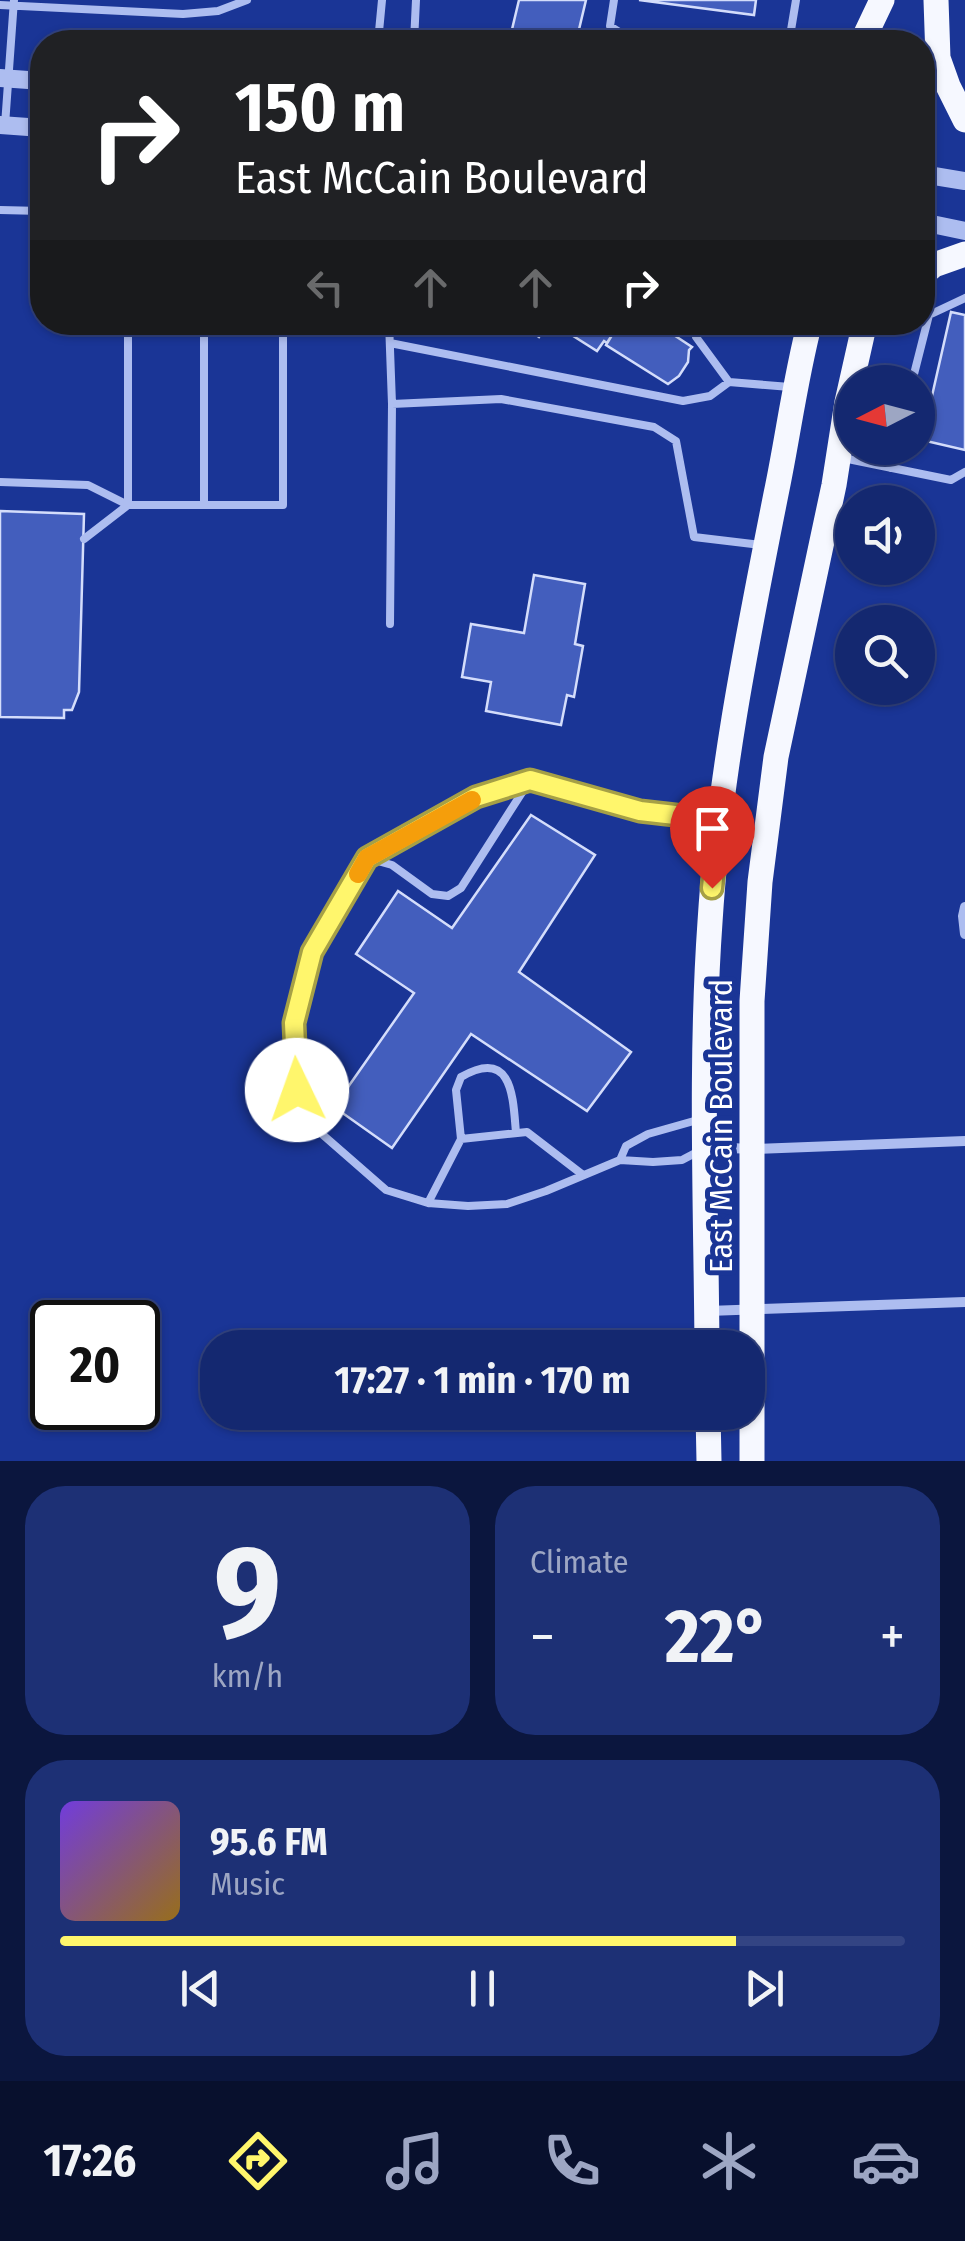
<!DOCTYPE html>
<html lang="en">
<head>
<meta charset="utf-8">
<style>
  body { margin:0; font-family:"Fira Sans Condensed",sans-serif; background:#1d3075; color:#f1f3f6; height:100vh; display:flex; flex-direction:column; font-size:38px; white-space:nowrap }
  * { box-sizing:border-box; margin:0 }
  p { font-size:32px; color:#9da6c3 }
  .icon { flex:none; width:55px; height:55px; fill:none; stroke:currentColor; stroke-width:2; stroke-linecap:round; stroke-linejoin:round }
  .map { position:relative; height:1461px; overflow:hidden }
  .sheet { display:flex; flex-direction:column; gap:25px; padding:25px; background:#0b163e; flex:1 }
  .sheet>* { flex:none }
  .hud { position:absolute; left:30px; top:30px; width:905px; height:305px; border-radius:40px; box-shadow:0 2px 8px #0004,0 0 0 2px #334483; background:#202124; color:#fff; overflow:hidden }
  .needle { width:65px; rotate:264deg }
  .tools { position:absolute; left:835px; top:365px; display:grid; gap:20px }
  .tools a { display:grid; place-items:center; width:100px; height:100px; border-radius:50%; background:#142870; box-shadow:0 2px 8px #0004,0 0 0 2px #334483; font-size:50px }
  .speed { position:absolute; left:30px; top:1300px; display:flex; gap:20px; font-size:50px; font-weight:700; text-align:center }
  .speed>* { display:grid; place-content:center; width:130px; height:130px; border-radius:50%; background:#142870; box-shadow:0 2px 8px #0004,0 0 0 2px #334483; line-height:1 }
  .speed .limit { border:5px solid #111; border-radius:15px; background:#fff; color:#111 }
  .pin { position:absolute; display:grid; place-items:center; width:85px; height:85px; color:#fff; margin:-102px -42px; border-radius:50% 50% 50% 0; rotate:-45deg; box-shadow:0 0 10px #0007 }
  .pin .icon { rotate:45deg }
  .me { position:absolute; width:110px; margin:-55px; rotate:357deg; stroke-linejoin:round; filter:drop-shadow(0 0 8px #0008) }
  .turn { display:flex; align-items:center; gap:35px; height:210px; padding:0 40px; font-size:45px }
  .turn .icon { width:130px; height:130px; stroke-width:2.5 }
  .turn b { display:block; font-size:70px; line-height:85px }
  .lanes { display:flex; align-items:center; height:95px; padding:0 40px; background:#0003; justify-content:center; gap:50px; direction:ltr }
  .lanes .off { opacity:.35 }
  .big { font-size:75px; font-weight:700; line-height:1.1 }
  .sheet .card { flex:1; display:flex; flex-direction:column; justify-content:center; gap:15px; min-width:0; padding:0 35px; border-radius:40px; background:#1d3075 }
  .sheet .dial { align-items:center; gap:0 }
  .dial b { font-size:130px; line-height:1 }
  .song { display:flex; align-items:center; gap:30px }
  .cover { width:120px; height:120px; border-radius:15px; background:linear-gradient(135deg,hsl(260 70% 55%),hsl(40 70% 35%)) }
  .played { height:10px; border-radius:5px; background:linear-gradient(90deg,#fff66c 80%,#334483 80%) }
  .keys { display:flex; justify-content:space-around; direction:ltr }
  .heat { display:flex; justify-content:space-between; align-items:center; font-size:55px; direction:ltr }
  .sheet .tiles { flex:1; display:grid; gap:25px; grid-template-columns:1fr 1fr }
  .card:last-child { grid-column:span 2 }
  .trip { position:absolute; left:200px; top:1330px; width:565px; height:100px; border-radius:40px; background:#142870; box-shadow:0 2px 8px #0004,0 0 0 2px #334483; font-weight:700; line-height:100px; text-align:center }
  .menu { display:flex; height:160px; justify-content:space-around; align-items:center; background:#08102d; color:#9da6c3 }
  .menu .icon { width:70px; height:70px }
  .menu .selected { color:#fff66c }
  .menu b { font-size:45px; color:#f1f3f6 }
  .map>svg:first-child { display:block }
  .building { fill:#435ebd; stroke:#d4ddfb; stroke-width:2.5 }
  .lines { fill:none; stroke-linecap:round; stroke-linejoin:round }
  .service { stroke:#adbdf0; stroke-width:8 }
  .minor { stroke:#adbdf0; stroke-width:10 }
  .tertiary { stroke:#adbdf0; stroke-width:18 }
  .primary { stroke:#f6f8ff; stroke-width:25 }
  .route-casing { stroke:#a6a046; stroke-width:25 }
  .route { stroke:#fff66c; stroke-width:18 }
  .slow { stroke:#f59e0b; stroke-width:18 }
  .labels { text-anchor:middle; stroke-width:10; stroke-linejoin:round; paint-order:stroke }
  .street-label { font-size:32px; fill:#fff; stroke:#1a3596 }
</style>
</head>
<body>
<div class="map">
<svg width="965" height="1461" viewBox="0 0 965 1461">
  <rect width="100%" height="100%" fill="#1a3596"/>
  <path class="building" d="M519 0H586L576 42H509Z
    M639 0H756L754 15Z
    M951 312 965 315V450L922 440Z
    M518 322H557L551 332 545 328 539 337Z
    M557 322H620L607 343 604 341 597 351 559 327 560 324Z
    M620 322H654L692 347 689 350 688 362 679 376 668 384 606 345Z
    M0 511 84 514 79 692 72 710H64V718L0 717Z
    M534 575 585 584 575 644 583 646 574 697 567 695 561 725 486 711 491 682 462 677 471 624 524 633Z
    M531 815 595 855 519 972 631 1052 587 1111 471 1034 392 1148 334 1107 414 993 356 954 398 891 452 928Z"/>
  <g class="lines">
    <path class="service" d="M614 0 610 26 635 42
      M0 5 183 14 218 11 247 0
      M378 42 382 0
      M414 42 416 0
      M789 42 796 0
      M5 125 14 0
      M0 210 42 211
      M389 322 392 404 390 624
      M699 322 696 337 729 382
      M390 343 683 401 710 396 729 382 790 387
      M859 369 899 382
      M912 382 929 315 965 298
      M392 404 501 399 654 427 676 441 694 537 761 545
      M843 458 951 480 965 472
      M891 468 896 448
      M0 482 88 485 128 505V322
      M204 504V322
      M84 539 128 505H283V322
      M367 858 392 865 432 894 448 896 461 888 530 780
      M461 1139 456 1090 461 1077C513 1047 513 1098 516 1133
      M699 1151 682 1160 653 1162 620 1160 546 1191 507 1204 468 1206 428 1203 386 1190 323 1135 297 1089 294 1023 312 952 367 858 476 797 530 780 640 811 714 819
      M620 1160 626 1146 648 1134 701 1119
      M428 1203 461 1139 527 1132 583 1175"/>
    <path class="minor" d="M965 907 963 916 965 934
      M706 1147 753 1149 965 1141
      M708 1311 965 1302"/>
    <path class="tertiary" d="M0 78 42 81
      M0 125 42 128
      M922 174 965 181
      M922 222 965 231"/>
    <path class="primary" d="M936 0 938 58 948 86 965 120
      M862 42 882 0
      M922 275 934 265 965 254
      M707 1348C706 1206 700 1063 710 922 719 777 748 636 776 494 788 437 795 379 810 322
      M708 1412 709 1461
      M752 1461V1001L760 882 776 757 834 485 847 402 865 322"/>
  </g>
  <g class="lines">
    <g class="route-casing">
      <path id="route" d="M297 1090 294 1023 312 952 367 858 476 797 530 780 640 811 719 820 712 888"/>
    </g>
    <use href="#route" class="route"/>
    <path class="slow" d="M358 874 367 858 472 800"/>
  </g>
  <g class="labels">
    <g class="street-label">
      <text transform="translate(721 1126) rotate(-90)" y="11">East McCain Boulevard</text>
    </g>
  </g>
</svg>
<div class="tools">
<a><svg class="needle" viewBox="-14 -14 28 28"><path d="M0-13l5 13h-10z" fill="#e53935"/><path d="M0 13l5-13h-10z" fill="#9da6c3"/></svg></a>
<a><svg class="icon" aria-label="sound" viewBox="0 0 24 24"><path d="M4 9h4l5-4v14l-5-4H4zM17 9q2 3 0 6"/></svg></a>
<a><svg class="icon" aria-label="search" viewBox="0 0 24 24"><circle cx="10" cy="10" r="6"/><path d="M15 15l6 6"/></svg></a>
</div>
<div class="speed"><div class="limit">20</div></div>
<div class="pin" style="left:712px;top:888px;background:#d93025"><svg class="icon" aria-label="arrive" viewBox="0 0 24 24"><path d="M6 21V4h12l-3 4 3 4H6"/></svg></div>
<svg class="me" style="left:297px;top:1090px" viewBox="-20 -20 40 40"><circle r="19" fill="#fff"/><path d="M0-13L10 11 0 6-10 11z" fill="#fff66c"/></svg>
<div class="trip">17:27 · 1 min · 170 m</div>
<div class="hud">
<div class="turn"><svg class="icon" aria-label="right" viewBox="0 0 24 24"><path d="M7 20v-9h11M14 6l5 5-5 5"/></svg><div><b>150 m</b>East McCain Boulevard</div></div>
<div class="lanes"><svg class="icon off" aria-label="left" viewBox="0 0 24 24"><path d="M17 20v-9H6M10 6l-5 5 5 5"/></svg><svg class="icon off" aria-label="ahead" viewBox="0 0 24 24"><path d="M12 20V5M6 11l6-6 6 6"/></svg><svg class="icon off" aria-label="ahead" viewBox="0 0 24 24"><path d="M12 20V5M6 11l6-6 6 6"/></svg><svg class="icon" aria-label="right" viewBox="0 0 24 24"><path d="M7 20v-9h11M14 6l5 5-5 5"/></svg></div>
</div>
</div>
<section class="sheet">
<div class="tiles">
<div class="card dial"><b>9</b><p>km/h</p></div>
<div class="card"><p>Climate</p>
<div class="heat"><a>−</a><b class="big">22°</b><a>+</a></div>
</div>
<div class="card">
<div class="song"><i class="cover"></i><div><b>95.6 FM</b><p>Music</p></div></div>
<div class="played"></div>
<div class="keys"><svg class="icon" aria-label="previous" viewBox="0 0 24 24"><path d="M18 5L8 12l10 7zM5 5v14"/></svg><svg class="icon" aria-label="pause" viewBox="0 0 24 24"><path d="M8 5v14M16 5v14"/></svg><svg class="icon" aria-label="next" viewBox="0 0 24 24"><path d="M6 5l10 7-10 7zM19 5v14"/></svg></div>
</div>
</div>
</section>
<nav class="menu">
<b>17:26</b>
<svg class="icon selected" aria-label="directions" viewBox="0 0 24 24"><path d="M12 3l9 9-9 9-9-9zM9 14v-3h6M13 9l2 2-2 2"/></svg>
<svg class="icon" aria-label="music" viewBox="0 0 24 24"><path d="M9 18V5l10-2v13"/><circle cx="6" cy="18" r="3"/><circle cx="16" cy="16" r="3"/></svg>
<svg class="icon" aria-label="phone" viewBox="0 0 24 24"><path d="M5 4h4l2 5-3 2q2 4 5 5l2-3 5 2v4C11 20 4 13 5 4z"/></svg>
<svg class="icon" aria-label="climate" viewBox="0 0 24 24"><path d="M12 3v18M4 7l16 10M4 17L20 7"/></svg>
<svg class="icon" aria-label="car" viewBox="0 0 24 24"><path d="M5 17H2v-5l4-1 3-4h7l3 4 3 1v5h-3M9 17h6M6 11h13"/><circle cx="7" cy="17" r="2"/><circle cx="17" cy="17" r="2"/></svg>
</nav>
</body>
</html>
